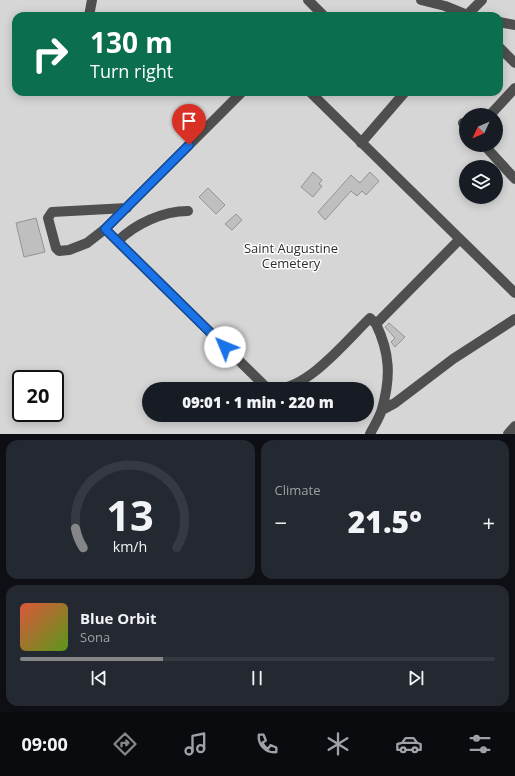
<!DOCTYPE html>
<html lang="en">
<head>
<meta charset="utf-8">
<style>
  body { margin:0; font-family:"Open Sans",sans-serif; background:#242831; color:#f1f3f6; height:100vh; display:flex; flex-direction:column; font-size:15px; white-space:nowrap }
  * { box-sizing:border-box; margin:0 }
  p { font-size:13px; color:#9ea1a6 }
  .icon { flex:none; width:22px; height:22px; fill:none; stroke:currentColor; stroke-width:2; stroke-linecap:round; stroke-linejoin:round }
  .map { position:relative; height:434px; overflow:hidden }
  .drawer { display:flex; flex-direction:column; gap:6px; padding:6px; background:#0d0f14; flex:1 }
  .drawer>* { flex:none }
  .banner { position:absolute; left:12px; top:12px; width:491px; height:84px; border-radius:12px; box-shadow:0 2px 10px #0003; background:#0b6e4f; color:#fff; overflow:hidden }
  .needle { width:26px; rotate:226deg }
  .controls { position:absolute; left:459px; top:108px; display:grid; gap:8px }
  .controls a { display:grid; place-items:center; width:44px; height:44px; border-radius:50%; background:#171b24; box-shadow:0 2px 10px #0003; font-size:20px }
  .speed { position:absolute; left:12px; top:370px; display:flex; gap:8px; font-size:20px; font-weight:700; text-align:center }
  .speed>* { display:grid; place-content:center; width:52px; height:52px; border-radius:50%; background:#171b24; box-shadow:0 2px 10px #0003; line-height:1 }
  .speed .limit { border:2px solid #111; border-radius:6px; background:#fff; color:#111 }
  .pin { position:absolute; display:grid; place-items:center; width:34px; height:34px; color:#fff; margin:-41px -17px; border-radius:50% 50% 50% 0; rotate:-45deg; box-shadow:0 0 4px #0007 }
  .pin .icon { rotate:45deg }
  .me { position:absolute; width:44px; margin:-22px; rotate:315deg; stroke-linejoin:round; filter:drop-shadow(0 0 3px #0008) }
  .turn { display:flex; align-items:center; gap:14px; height:84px; padding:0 12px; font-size:18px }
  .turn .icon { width:52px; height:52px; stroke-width:2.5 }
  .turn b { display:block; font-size:28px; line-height:34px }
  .big { font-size:30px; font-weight:800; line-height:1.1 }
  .drawer .card { flex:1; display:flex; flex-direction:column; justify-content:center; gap:6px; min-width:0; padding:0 14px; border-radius:12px; background:#242831 }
  .drawer .dial { align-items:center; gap:0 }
  .dial svg { height:104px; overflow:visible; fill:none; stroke:#363941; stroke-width:7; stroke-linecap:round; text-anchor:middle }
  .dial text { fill:#f1f3f6; stroke:none }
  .song { display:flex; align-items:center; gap:12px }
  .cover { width:48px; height:48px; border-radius:6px; background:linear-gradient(135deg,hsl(10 70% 55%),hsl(90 70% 35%)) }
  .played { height:4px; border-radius:2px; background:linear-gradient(90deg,#858687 30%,#363941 30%) }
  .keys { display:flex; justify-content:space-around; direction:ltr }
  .heat { display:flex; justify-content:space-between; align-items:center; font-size:22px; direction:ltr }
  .drawer .tiles { flex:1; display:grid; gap:6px; grid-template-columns:1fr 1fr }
  .card:last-child { grid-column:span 2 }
  .trip { position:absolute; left:142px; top:382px; width:232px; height:40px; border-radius:20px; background:#171b24; box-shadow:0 2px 10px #0003; font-weight:800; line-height:40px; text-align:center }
  .tab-bar { display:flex; height:64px; justify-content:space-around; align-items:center; background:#090b0e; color:#9ea1a6 }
  .tab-bar .icon { width:28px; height:28px }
  .tab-bar .on { color:#858687 }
  .tab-bar b { font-size:18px; color:#f1f3f6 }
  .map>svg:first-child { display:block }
  .green { fill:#d6d6d6; fill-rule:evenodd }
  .building { fill:#bfbfbf; stroke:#939393 }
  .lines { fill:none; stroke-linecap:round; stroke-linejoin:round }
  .minor { stroke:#4f4f4f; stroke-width:10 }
  .route-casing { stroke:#114b97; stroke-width:10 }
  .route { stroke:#1a73e8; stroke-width:7 }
  .labels { text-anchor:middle; stroke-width:3; stroke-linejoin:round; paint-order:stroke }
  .park-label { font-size:13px; fill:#2d2d2d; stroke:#fff }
</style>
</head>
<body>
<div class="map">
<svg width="515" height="434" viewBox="0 0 515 434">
  <rect width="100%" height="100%" fill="#fff"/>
  <path class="green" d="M0 0H515V434H0ZM16 16H499V92H16ZM466 115H496V145H466ZM466 167H496V197H466ZM21 379H55V413H21ZM149 389H367V415H149Z"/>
  <path class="building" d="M313 172 322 180 319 184 322 186 313 197 301 187Z
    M370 172 379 181 366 195 362 191 357 196 351 191 325 220 318 212 351 175 360 183Z
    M208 188 225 205 216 214 199 197Z
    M236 214 242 220 232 230 225 224Z
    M36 218 45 252 24 257 16 223Z
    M389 323 405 337 395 347 391 342 395 338 385 327Z"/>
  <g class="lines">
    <path class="minor" d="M308 0 324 16
      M421 0 445 6 467 15
      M89 16 92 0
      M466 16 482 0
      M499 22 515 25
      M499 47 515 63
      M310 92 515 293
      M490 115 515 88
      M463 123 466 126
      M361 143 405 92
      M484 145 515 179
      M127 208 52 212 48 218 56 248 59 251 69 250 87 243 105 229 241 93V92
      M105 229 268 389
      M118 241C135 224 163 211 188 211
      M276 389C309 388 347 340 370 318L376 324 460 239
      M382 410 395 403 453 359 515 319
      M370 434C374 426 380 417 382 409 391 377 390 353 376 324
      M508 434 515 426"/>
  </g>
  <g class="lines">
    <g class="route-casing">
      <path id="route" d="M189 145 105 229 225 347"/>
    </g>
    <use href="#route" class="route"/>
  </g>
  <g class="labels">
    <g class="park-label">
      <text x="291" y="253">Saint Augustine<tspan x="291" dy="15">Cemetery</tspan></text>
    </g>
  </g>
</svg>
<div class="controls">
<a><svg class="needle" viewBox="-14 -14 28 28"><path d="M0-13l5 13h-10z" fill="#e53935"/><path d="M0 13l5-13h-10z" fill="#9ea1a6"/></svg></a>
<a><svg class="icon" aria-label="layers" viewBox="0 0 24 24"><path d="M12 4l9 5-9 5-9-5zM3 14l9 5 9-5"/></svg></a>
</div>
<div class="speed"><div class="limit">20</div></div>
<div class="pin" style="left:189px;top:145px;background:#d93025"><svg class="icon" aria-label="arrive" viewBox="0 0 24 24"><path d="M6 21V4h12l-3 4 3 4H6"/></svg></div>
<svg class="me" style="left:225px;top:347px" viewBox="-20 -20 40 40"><circle r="19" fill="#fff"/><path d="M0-13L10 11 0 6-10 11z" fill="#1a73e8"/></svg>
<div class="trip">09:01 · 1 min · 220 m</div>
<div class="banner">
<div class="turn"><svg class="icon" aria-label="right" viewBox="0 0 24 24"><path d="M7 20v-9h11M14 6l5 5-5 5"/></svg><div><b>130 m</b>Turn right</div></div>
</div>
</div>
<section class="drawer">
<div class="tiles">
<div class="card dial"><svg viewBox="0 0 100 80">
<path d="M14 69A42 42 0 1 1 86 69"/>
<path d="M14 69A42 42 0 0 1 8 54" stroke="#858687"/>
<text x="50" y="56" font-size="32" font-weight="700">13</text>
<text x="50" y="72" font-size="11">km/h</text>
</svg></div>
<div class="card"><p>Climate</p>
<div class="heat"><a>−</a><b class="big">21.5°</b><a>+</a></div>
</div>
<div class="card">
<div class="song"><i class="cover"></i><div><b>Blue Orbit</b><p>Sona</p></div></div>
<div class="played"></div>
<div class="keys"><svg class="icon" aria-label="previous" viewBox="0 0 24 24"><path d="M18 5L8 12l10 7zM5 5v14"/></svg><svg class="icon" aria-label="pause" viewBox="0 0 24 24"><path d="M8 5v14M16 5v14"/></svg><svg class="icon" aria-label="next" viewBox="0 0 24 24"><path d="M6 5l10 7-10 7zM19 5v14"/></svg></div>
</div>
</div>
</section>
<nav class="tab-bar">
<b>09:00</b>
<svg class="icon on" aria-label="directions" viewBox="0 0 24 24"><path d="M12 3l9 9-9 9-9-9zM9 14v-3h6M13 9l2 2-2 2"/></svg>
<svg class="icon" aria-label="music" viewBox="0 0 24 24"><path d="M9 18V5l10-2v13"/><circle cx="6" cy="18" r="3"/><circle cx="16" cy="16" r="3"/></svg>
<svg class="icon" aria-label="phone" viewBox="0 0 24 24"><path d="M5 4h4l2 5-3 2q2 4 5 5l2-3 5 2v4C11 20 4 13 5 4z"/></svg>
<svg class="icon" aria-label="climate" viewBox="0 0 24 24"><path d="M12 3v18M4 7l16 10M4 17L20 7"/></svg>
<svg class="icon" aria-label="car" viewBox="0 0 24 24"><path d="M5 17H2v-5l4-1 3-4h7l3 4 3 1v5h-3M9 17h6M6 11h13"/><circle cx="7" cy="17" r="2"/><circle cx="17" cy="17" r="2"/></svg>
<svg class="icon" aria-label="filters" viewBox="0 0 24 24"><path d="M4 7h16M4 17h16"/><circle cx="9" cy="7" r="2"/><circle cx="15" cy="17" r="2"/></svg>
</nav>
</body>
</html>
